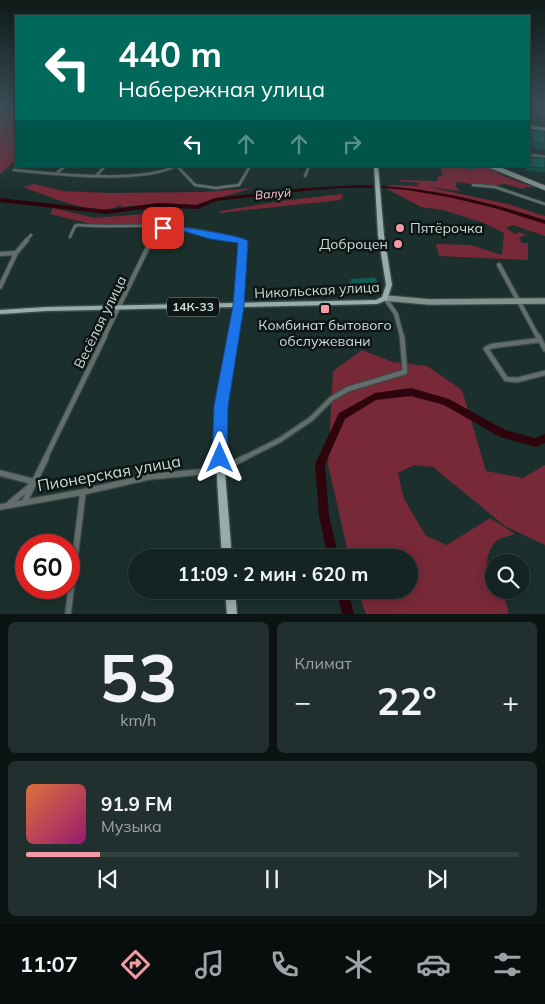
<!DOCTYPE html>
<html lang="ru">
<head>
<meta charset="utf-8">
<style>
  body { margin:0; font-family:Mulish,sans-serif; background:#21302f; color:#f1f3f6; height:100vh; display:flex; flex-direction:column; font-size:19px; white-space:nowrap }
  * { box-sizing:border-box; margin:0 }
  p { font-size:16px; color:#9da4a5 }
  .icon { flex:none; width:28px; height:28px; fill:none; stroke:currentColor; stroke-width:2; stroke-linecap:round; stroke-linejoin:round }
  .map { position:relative; height:614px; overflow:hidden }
  .details { display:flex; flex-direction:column; gap:8px; padding:8px; background:#0b1413; flex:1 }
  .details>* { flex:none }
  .guide { position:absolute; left:15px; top:15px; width:515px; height:152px; border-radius:0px; box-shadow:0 2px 12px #0003,0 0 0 1px #334140; background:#00695c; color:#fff; overflow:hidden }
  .fabs { position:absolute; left:485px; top:554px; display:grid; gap:10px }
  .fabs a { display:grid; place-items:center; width:45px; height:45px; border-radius:50%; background:#142422; box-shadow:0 2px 12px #0003,0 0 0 1px #334140; font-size:25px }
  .speed { position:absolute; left:15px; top:534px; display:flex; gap:10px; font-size:25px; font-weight:700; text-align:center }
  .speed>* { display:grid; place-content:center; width:65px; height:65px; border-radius:50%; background:#142422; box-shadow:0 2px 12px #0003,0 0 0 1px #334140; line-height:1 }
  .speed .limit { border:8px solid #d22; background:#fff; color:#111 }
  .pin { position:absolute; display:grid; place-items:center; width:42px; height:42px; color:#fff; margin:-21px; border-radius:10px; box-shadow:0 2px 8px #0006 }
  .me { position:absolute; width:55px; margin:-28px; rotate:0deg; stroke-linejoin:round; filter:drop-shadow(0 0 4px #0008) }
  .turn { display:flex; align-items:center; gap:18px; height:105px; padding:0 20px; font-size:22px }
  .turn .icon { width:65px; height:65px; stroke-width:2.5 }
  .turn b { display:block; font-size:35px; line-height:42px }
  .lanes { display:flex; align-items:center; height:48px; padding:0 20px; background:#0003; justify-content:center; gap:25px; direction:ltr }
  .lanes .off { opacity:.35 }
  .big { font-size:38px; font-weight:700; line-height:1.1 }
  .details .card { flex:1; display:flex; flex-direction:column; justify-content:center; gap:8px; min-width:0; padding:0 18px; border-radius:8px; background:#21302f }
  .details .dial { align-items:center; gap:0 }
  .dial b { font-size:65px; line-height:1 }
  .song { display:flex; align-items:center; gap:15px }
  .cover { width:60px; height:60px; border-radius:8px; background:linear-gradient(135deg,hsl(20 70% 55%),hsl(320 70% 35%)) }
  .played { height:5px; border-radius:2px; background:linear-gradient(90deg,#f49aa5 15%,#334140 15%) }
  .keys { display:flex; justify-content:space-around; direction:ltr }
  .heat { display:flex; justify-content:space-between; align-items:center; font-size:28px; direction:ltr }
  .details .tiles { flex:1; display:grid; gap:8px; grid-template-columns:1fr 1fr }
  .card:last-child { grid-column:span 2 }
  .trip { position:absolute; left:128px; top:549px; width:290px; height:50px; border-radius:25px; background:#142422; box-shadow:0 2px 12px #0003,0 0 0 1px #334140; font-weight:700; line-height:50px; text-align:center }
  .tab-bar { display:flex; height:80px; justify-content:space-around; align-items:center; background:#080e0e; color:#9da4a5 }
  .tab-bar .icon { width:35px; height:35px }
  .tab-bar .active { color:#f49aa5 }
  .tab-bar b { font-size:22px; color:#f1f3f6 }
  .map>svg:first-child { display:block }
  .green { fill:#772938 }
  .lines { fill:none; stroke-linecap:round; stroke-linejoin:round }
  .river { fill:#2e040d; fill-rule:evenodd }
  .minor-far3-casing { stroke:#374b48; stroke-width:4 }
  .minor-far2-casing { stroke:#374b48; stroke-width:6 }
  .minor-far1-casing { stroke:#374b48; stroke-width:7 }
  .minor-casing { stroke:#374b48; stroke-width:8 }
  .secondary-far2-casing { stroke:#374b48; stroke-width:4.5 }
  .secondary-far1-casing { stroke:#374b48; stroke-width:6 }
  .secondary-casing { stroke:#374b48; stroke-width:8 }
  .primary-casing { stroke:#374b48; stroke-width:3 }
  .minor-far3 { stroke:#636d6b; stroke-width:2.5 }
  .minor-far2 { stroke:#636d6b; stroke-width:4 }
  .minor-far1 { stroke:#636d6b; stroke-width:4.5 }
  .minor { stroke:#636d6b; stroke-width:5.5 }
  .secondary-far2 { stroke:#81918e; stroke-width:3 }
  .secondary-far1 { stroke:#81918e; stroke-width:4.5 }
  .secondary { stroke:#81918e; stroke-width:5.5 }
  .primary { fill:#98adaa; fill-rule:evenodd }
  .wall { fill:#104f48 }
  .building { fill:#135c54; stroke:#0d403b }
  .route { fill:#1a73e8; stroke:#114b97 }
  .poi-dot { fill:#f49aa5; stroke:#0d1615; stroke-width:2 }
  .labels { text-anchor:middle; stroke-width:5; stroke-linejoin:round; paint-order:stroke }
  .far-water-label { font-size:12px; font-style:italic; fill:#fdc9ce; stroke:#0d1615 }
  .shield { fill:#0d1615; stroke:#939f9d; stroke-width:1 }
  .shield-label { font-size:12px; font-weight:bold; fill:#cddad7 }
  .poi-label { font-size:14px; fill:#cddad7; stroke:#0d1615; text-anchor:start }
  .street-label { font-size:14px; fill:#cddad7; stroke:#0d1615 }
  .near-street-label { font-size:16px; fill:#cddad7; stroke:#0d1615 }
</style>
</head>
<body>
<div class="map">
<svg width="545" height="614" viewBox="0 0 545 614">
  <rect width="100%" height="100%" fill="#1b302d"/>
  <path class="green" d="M0 107H16V160L0 174Z
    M440 166H486L503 176 536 188 527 187 523 189 505 184 489 186 456 182V187L460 191 428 187 508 204 545 216V236L513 225 506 228 515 234 519 232 526 235 519 238 522 243H528V260L439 256 436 244 471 245 502 255 504 233 484 223 443 210 421 207 387 189 389 185 419 186 417 184 421 183 397 181 402 180 437 181 438 177 443 175Z
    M34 184 63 191 110 193 203 192 253 188 195 205 161 203 122 207 120 205C99 219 46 195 23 187Z
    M341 194 343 197 340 200 220 213V211L289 200Z
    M53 208 95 218 142 214 162 219 179 217 154 225 131 224 104 227 50 214Z
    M362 350 393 362 427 366 462 390 486 471 523 478 545 465V545L505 526 433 467 414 465 398 473 404 499 426 536 447 545 490 518 515 534C509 536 500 538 496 541 485 553 483 574 494 585V590H499L504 596 509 614H366L357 590H409V558L349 557 328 464 333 371Z"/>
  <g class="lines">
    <path class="river" d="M359 185C424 186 483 200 545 220V224L498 209 453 198 407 190 383 188H341L305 191 216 201 198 209 158 207 107 214 0 202V198L107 210 158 203 197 205 215 198 305 188Z
      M411 388 449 399 505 430 535 438 545 434V443L536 447 500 437 444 405 411 396 376 400 345 419 325 464 329 516 339 558H328L319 516 315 464 339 413 375 393Z
      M336 590H348L354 614H342Z"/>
    <g class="minor-far3-casing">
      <path id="minor-far3" d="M529 109 545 111
        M529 155 545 157
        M177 166 195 185 216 188 239 185 250 166
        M14 170C56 174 139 184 176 166
        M58 172 65 166
        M97 175 105 166
        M305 176 309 166
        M473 185 495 187 545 204
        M70 237 75 226 78 225C109 228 140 224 171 227 193 229 223 235 243 241
        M26 241 31 235
        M152 241 163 228"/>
    </g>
    <g class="minor-far2-casing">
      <path id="minor-far2" d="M0 254 16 253
        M499 265 538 337
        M0 287 16 253 27 240
        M385 298 396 314 402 337
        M238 306 243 241 239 240
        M104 337 148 247 153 240"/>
    </g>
    <g class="minor-far1-casing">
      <path id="minor-far1" d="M538 336 545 349
        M540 340 492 346 486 349 506 379 517 380 545 373
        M45 459 105 336
        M242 459 280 440 311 419 331 399 348 389 405 372 402 336"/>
    </g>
    <g class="minor-casing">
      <path id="minor" d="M0 473 35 482
        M25 501 46 458
        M10 503 33 484
        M0 507 83 492 148 477 220 470 244 458
        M68 614 83 492"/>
    </g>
    <g class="secondary-far2-casing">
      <path id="secondary-far2" d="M529 127 545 129"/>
    </g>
    <g class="secondary-far1-casing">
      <path id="secondary-far1" d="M491 166 545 188"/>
    </g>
    <g class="secondary-casing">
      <path id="secondary" d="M385 298 429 302 545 301"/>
    </g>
    <g class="primary-casing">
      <path id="primary" d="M374 166H378L384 235 392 285 387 300 377 304 241 307 225 406 223 447 232 558H222L215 447 217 406 235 307 47 311 0 314V310L47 307 376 300 382 297 386 285 378 235Z
        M225 590H235L237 614H227Z"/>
    </g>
    <use href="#minor-far3" class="minor-far3"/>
    <use href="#minor-far2" class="minor-far2"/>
    <use href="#minor-far1" class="minor-far1"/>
    <use href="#minor" class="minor"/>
    <use href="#secondary-far2" class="secondary-far2"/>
    <use href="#secondary-far1" class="secondary-far1"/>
    <use href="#secondary" class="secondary"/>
    <use href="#primary" class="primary"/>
  </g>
  <path class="wall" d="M529 129 545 135V150L533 148 529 141Z
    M545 158V172L526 171 524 166H529Z
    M457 166H476L475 169 458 168Z
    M350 279 378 283 377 288 352 290 349 284Z"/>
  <path class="building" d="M529 129 543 131 545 135V144L535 143 529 131Z
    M529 157 545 158V168L528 167Z
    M375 277 378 283 353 286 350 279Z"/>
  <linearGradient id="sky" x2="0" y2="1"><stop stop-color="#0f1a19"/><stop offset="0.55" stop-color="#394e57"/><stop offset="1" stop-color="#394e57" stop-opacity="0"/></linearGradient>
  <rect width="545" height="193" fill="url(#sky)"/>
  <path class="route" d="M163 225C176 226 241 235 248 241L244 306 228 406 227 458 225 464 220 466 214 464 212 458 214 406 233 306 238 243 210 239 187 232 160 229 159 228Z"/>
  <g class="poi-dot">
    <circle cx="400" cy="228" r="5"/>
    <circle cx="398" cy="244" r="5"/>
    <rect x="320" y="304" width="10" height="10" rx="2.5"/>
  </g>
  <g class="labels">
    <g class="far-water-label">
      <text transform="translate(273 194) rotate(-5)" y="4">Валуй</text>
    </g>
    <rect class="shield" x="167" y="297.5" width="52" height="19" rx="4"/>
    <g class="shield-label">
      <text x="193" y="311">14К-33</text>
    </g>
    <g class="poi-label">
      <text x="410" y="233">Пятёрочка</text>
      <text x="388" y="249" text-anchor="end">Доброцен</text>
      <text x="325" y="330" text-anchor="middle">Комбинат бытового<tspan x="325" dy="16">обслужевани</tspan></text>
    </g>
    <g class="street-label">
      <text transform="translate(317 290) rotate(-3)" y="5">Никольская улица</text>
      <text transform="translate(100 322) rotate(-64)" y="5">Весёлая улица</text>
    </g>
    <g class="near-street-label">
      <text transform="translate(109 473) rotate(-10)" y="6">Пионерская улица</text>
    </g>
  </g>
</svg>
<div class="fabs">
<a><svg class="icon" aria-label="search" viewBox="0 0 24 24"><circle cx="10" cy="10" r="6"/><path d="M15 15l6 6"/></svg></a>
</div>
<div class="speed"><div class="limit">60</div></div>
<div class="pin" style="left:163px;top:228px;background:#d93025"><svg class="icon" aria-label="arrive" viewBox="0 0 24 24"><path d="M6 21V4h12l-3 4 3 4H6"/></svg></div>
<svg class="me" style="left:220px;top:458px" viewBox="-20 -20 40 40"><path d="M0-17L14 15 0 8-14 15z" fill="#1a73e8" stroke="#fff" stroke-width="4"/></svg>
<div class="trip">11:09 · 2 мин · 620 m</div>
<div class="guide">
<div class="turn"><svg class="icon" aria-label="left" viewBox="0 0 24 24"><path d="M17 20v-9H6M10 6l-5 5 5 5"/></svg><div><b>440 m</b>Набережная улица</div></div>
<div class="lanes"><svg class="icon" aria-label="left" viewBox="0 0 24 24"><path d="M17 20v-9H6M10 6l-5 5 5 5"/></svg><svg class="icon off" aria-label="ahead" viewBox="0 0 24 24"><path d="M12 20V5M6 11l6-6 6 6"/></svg><svg class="icon off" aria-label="ahead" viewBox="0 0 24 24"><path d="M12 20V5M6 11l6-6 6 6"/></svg><svg class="icon off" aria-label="right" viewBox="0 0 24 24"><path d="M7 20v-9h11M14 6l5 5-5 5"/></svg></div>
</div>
</div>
<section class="details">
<div class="tiles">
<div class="card dial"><b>53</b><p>km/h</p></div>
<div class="card"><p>Климат</p>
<div class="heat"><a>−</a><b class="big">22°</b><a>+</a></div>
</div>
<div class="card">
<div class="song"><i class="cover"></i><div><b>91.9 FM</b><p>Музыка</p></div></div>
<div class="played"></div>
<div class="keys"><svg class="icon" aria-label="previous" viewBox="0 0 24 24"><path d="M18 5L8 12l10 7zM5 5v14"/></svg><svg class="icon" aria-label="pause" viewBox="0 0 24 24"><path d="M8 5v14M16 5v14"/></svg><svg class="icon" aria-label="next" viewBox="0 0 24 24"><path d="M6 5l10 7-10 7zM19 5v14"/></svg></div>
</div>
</div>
</section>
<nav class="tab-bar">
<b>11:07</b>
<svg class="icon active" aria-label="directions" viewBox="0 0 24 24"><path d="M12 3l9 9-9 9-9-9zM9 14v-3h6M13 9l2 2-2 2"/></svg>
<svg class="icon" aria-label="music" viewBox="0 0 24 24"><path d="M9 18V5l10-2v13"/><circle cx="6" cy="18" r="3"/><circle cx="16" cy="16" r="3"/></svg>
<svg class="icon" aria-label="phone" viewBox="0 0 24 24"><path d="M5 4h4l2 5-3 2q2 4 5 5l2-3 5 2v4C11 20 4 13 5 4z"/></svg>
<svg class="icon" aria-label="climate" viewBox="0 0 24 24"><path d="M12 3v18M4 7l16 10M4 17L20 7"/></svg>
<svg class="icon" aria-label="car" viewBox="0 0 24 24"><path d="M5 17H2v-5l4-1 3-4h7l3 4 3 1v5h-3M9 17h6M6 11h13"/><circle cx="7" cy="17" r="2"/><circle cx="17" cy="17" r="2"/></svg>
<svg class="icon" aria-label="filters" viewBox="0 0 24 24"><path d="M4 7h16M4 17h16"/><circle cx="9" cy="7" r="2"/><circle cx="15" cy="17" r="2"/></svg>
</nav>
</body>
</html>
